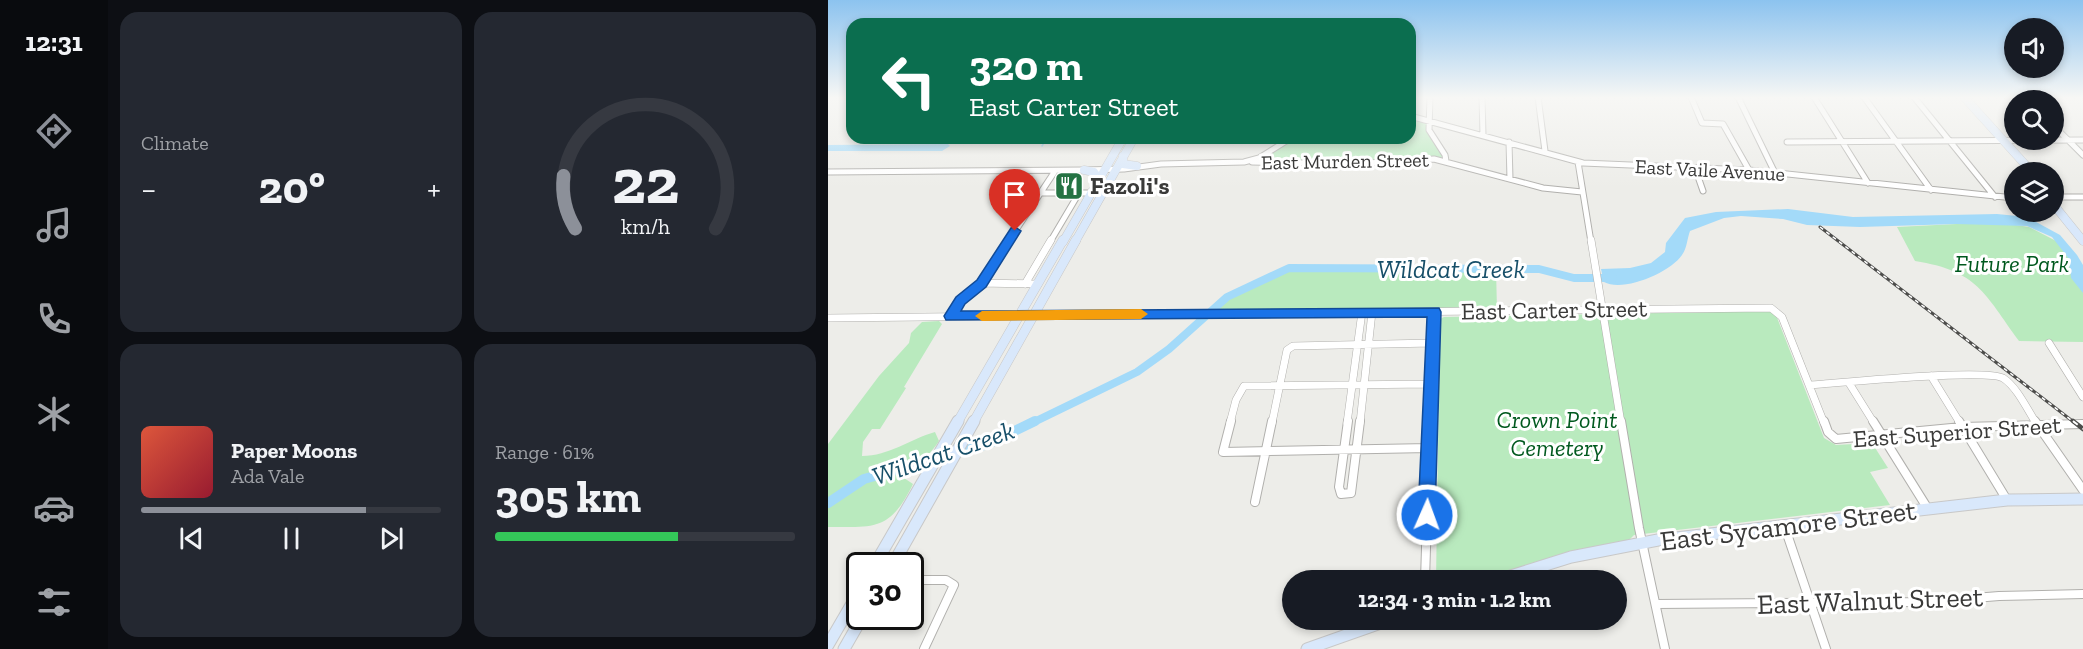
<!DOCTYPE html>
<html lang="en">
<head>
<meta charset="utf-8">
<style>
  body { margin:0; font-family:"Zilla Slab",serif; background:#242831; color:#f1f3f6; height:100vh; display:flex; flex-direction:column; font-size:22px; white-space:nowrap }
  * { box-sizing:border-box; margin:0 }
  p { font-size:20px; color:#9ea1a6 }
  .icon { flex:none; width:33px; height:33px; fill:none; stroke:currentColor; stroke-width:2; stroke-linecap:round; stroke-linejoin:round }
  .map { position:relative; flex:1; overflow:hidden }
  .drawer { display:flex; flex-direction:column; gap:12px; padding:12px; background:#0d0f14; width:720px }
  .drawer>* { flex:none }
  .guide { position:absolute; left:18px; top:18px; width:570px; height:126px; border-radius:18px; box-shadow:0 3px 9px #0003; background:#0b6e4f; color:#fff; overflow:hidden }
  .fabs { position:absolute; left:1176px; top:18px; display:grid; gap:12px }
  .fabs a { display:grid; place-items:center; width:60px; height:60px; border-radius:50%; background:#171b24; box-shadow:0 3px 9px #0003; font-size:30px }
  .speed { position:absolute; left:18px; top:552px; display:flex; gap:12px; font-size:30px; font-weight:700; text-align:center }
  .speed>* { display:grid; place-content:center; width:78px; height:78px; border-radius:50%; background:#171b24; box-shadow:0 3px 9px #0003; line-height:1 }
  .speed .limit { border:3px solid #111; border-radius:9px; background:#fff; color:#111 }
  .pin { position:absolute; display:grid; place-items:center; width:51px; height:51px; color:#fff; margin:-62px -26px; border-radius:50% 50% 50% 0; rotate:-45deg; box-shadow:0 0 6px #0007 }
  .pin .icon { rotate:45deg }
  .me { position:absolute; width:66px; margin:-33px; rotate:2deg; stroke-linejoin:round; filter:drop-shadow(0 0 4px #0008) }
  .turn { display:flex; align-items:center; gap:21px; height:126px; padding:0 24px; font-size:27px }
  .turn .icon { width:78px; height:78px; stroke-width:2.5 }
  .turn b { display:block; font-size:42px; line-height:51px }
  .big { font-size:45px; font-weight:700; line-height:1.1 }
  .drawer .tile { flex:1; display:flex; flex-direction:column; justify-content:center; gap:9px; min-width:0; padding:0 21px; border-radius:18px; background:#242831 }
  .drawer .dial { align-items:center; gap:0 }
  .dial svg { height:156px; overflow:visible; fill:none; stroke:#363941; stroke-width:7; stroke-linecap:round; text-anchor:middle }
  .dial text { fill:#f1f3f6; stroke:none }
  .song { display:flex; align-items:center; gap:18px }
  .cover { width:72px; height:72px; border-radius:9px; background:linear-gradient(135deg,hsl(10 70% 55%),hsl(350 70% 35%)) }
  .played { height:6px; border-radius:3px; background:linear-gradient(90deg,#8c9099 75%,#363941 75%) }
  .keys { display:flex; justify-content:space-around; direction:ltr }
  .heat { display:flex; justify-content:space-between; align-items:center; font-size:33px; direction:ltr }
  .charge { height:9px; border-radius:4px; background:linear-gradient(90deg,#34c759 61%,#363941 0) }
  .drawer .tiles { flex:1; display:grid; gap:12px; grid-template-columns:repeat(2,1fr) }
  .trip { position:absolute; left:454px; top:570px; width:345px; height:60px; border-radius:30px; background:#171b24; box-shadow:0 3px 9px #0003; font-weight:700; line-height:60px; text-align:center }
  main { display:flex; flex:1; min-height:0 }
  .tabs { display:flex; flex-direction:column; width:108px; justify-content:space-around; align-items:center; background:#090b0e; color:#9ea1a6 }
  .tabs .icon { width:42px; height:42px }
  .tabs .current { color:#8c9099 }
  .tabs b { font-size:27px; color:#f1f3f6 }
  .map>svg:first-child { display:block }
  .green { fill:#b9eabe }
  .water { fill:#a3daf9 }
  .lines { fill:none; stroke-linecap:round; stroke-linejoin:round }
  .stream { stroke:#a3daf9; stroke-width:1.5 }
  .river-far1 { stroke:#a3daf9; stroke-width:8 }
  .river { stroke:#a3daf9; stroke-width:10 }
  .minor-far2-casing { stroke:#b1b0ad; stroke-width:7 }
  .minor-far1-casing { stroke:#b1b0ad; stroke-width:8 }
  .minor-casing { stroke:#b1b0ad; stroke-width:10 }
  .major-far2-casing { stroke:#c8c8c8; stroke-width:9 }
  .major-far1-casing { stroke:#c8c8c8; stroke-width:10 }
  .major-casing { stroke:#c8c8c8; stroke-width:13 }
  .minor-far2 { stroke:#fff; stroke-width:5 }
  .minor-far1 { stroke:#fff; stroke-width:7 }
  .minor { stroke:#fff; stroke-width:8 }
  .major-far2 { stroke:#d9e8fb; stroke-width:8 }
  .major-far1 { stroke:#d9e8fb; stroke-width:9 }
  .major { stroke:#d9e8fb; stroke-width:11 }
  .rail-far1-casing { stroke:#4d4d4b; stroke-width:3 }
  .rail-casing { stroke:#4d4d4b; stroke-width:4.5 }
  .rail-far1 { stroke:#fff; stroke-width:1.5; stroke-dasharray:4; stroke-linecap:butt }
  .rail { stroke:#fff; stroke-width:2; stroke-dasharray:6; stroke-linecap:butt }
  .route { fill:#1a73e8; stroke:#114b97; stroke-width:1.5 }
  .slow { fill:#f59e0b }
  .labels { text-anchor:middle; stroke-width:6; stroke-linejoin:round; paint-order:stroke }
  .far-street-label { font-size:20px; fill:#3a3a39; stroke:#fff }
  .poi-label { font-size:24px; font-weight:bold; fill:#3a3a39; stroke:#fff; text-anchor:start }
  .park-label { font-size:24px; font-style:italic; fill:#00591e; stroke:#fff }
  .street-label { font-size:24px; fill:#3a3a39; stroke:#fff }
  .water-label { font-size:26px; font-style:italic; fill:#174f69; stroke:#fff }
  .near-street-label { font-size:28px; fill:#3a3a39; stroke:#fff }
</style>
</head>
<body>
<main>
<nav class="tabs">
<b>12:31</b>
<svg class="icon current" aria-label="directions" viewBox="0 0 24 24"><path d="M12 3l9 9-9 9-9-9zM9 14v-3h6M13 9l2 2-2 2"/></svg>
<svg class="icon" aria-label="music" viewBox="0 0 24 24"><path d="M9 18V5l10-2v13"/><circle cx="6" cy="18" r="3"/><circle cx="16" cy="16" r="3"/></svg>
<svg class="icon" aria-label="phone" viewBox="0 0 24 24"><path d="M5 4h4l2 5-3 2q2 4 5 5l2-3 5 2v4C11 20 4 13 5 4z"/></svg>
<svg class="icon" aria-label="climate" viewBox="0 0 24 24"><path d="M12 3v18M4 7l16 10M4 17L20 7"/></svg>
<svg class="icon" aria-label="car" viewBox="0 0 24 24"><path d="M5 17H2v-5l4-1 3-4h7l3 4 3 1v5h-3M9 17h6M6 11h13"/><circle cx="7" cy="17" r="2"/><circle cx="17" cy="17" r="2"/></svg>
<svg class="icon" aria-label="filters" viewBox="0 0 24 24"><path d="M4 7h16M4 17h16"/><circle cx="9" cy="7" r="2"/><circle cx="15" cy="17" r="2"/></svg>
</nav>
<section class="drawer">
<div class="tiles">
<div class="tile"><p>Climate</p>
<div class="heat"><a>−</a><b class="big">20°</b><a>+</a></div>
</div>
<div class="tile dial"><svg viewBox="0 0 100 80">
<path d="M14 69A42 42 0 1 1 86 69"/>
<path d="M14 69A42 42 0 0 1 8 42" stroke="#8c9099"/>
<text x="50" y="56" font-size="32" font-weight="700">22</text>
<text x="50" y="72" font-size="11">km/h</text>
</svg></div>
<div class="tile">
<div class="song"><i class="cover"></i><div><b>Paper Moons</b><p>Ada Vale</p></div></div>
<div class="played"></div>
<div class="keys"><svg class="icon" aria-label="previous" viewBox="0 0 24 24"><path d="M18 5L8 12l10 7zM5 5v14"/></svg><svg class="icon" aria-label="pause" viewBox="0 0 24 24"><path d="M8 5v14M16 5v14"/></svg><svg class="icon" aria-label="next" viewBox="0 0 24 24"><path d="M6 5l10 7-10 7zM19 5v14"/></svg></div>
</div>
<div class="tile"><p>Range · 61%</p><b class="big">305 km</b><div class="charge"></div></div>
</div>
</section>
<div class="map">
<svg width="1255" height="649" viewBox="0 0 1255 649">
  <rect width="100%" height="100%" fill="#edede9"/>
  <path class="green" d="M582 116 601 121V130L618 159 555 163 425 160 463 138H582Z
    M1168 222 1201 227 1234 244 1255 277V342L1191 341C1156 293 1150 271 1087 261L1069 227Z
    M487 267 668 268 669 311 380 314 399 297 461 268Z
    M943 311 948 315 996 438 1008 445 1044 443 1060 468 1042 472 1062 505 806 535 801 540 739 553 654 580H608L612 319 616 317Z
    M94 322 111 321 114 324 76 387 78 388 52 429H44L35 442 34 456C61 456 82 439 107 432L111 441C95 465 84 465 58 473L73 476 85 484C62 531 47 527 0 527V444L51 376 81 343 83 333Z"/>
  <path class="water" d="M120 144 122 146 114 151H0V145Z
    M960 209 1025 217 1169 214 1199 217 1232 235 1249 255 1255 265V293L1243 278 1241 259 1224 237 1199 226 1128 224 1032 227 979 225 955 219 913 216 896 218 862 231C859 239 859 248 854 255 843 272 795 293 776 282L773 269 802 268 823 263 837 252 838 243 857 218 888 212Z"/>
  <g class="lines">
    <path class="stream" d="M214 146 219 138"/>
    <path class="river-far1" d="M204 423 309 372 341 349 399 297 461 268 711 269 746 278H785"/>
    <path class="river" d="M0 503 36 479 160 444 207 421"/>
    <g class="minor-far2-casing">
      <path id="minor-far2" d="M602 97 601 130 617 155 618 161
        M654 97 655 135
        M710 97 717 151
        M863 97 874 123 895 124 921 170
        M910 97 947 173
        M986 97 1040 183
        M1036 97 1103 190
        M1086 97 1167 197
        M1196 97 1199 100
        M582 116 755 163 921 170 1186 198
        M1226 126 1255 155
        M681 142 682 179
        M959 142 1255 140
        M424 162 522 164 606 159 715 188 754 192
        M750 162 763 242
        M867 168 875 191
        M0 172 256 170 296 169 333 164 416 162 431 158 463 138
        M212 193H263
        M1226 197H1255
        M180 242 227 171
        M222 242 251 193"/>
    </g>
    <g class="minor-far1-casing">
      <path id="minor-far1" d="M763 240 793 423
        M153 283 210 284
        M197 284 223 240
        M122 316 133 301 153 283 181 240
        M0 318 943 308 954 317 996 423
        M1221 343 1255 397
        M1103 376 1132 423
        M1021 383 1046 423
        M981 385C1011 383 1157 368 1175 378 1189 387 1199 409 1208 423
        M402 423 408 400 416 386 603 384
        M444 423 459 350 465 346 604 343
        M519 423 534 312
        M532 423 544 312
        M602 423 606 312"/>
    </g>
    <g class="minor-casing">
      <path id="minor" d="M403 421 395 452 601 448
        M520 421 511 487 513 494 523 493 532 421
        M793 421 811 528 837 649
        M996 421 1000 432 1008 439 1134 427 1255 424
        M1045 421 1100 509
        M1131 421 1179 500
        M1207 421 1255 490
        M427 502 444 421
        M956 525 998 649
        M82 580H118L126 585 96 649
        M597 580 602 421
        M828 604 1098 602 1171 596 1255 594"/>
    </g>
    <g class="major-far2-casing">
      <path id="major-far2" d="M1136 97 1204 172
        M295 156V164L309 166
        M256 170 266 172 271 179
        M1226 205 1255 241
        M235 242 295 138
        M247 242 306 138"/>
    </g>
    <g class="major-far1-casing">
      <path id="major-far1" d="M129 423 235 240
        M145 423 248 240"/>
    </g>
    <g class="major-casing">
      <path id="major" d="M46 566 130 421
        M64 566 146 421
        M670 580 743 557 830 540 1179 500 1255 499
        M0 645 32 590
        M16 649 35 616
        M479 649 561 620"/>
    </g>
    <use href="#minor-far2" class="minor-far2"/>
    <use href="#minor-far1" class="minor-far1"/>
    <use href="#minor" class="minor"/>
    <use href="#major-far2" class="major-far2"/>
    <use href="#major-far1" class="major-far1"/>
    <use href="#major" class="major"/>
    <g class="rail-far1-casing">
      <path id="rail-far1" d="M992 227 1247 423"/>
    </g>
    <g class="rail-casing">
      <path id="rail" d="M1245 421 1255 429"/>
    </g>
    <use href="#rail-far1" class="rail-far1"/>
    <use href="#rail" class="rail"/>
  </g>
  <linearGradient id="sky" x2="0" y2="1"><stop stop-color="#8cc3ef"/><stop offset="0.52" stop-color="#f7f7f5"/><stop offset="1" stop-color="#f7f7f5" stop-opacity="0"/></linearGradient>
  <rect width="1255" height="188" fill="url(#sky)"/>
  <path class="route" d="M187 227 193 231 158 287 137 304 133 311 611 308 613 312 607 515 605 521 599 523 593 521 590 515 599 317 118 320 116 316 128 297 149 280 183 228Z"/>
  <path class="slow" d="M313 309 320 314 313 319 154 321 147 316 154 311Z"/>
  <defs>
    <g id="restaurant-square" transform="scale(1.5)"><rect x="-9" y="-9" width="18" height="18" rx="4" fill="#257343" stroke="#fff"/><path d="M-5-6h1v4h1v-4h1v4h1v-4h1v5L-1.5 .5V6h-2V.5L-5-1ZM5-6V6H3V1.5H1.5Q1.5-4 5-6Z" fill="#fff"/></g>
  </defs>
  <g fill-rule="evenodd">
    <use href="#restaurant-square" x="241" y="186"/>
  </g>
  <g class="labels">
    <g class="far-street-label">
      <text transform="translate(517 161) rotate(-1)" y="7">East Murden Street</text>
      <text transform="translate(882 170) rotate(3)" y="7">East Vaile Avenue</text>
    </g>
    <g class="poi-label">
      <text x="262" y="194">Fazoli's</text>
    </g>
    <g class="park-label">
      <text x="1184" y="272">Future Park</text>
      <text x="729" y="428">Crown Point<tspan x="729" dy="28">Cemetery</tspan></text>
    </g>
    <g class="street-label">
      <text transform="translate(726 310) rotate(-1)" y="8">East Carter Street</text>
      <text transform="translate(1129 432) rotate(-4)" y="8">East Superior Street</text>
    </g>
    <g class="water-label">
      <text x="623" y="278">Wildcat Creek</text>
      <text transform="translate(115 453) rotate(-19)" y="9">Wildcat Creek</text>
    </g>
    <g class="near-street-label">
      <text transform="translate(960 525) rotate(-7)" y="10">East Sycamore Street</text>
      <text transform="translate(1042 600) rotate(-2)" y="10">East Walnut Street</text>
    </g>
  </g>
</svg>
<div class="fabs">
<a><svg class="icon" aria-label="sound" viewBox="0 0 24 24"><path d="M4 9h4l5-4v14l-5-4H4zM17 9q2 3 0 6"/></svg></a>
<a><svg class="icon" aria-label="search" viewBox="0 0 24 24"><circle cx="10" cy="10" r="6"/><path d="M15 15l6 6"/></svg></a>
<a><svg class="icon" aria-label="layers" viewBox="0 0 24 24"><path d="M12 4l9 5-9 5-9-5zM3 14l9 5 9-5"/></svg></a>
</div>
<div class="speed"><div class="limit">30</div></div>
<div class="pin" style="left:187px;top:231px;background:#d93025"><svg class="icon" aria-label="arrive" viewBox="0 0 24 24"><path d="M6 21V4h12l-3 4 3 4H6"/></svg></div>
<svg class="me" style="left:599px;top:515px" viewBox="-20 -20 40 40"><circle r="17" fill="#1a73e8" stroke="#fff" stroke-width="3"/><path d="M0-11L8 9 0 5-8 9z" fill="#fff"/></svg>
<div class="trip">12:34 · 3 min · 1.2 km</div>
<div class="guide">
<div class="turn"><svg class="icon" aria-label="left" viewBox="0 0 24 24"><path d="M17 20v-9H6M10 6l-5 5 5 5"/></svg><div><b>320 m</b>East Carter Street</div></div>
</div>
</div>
</main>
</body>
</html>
